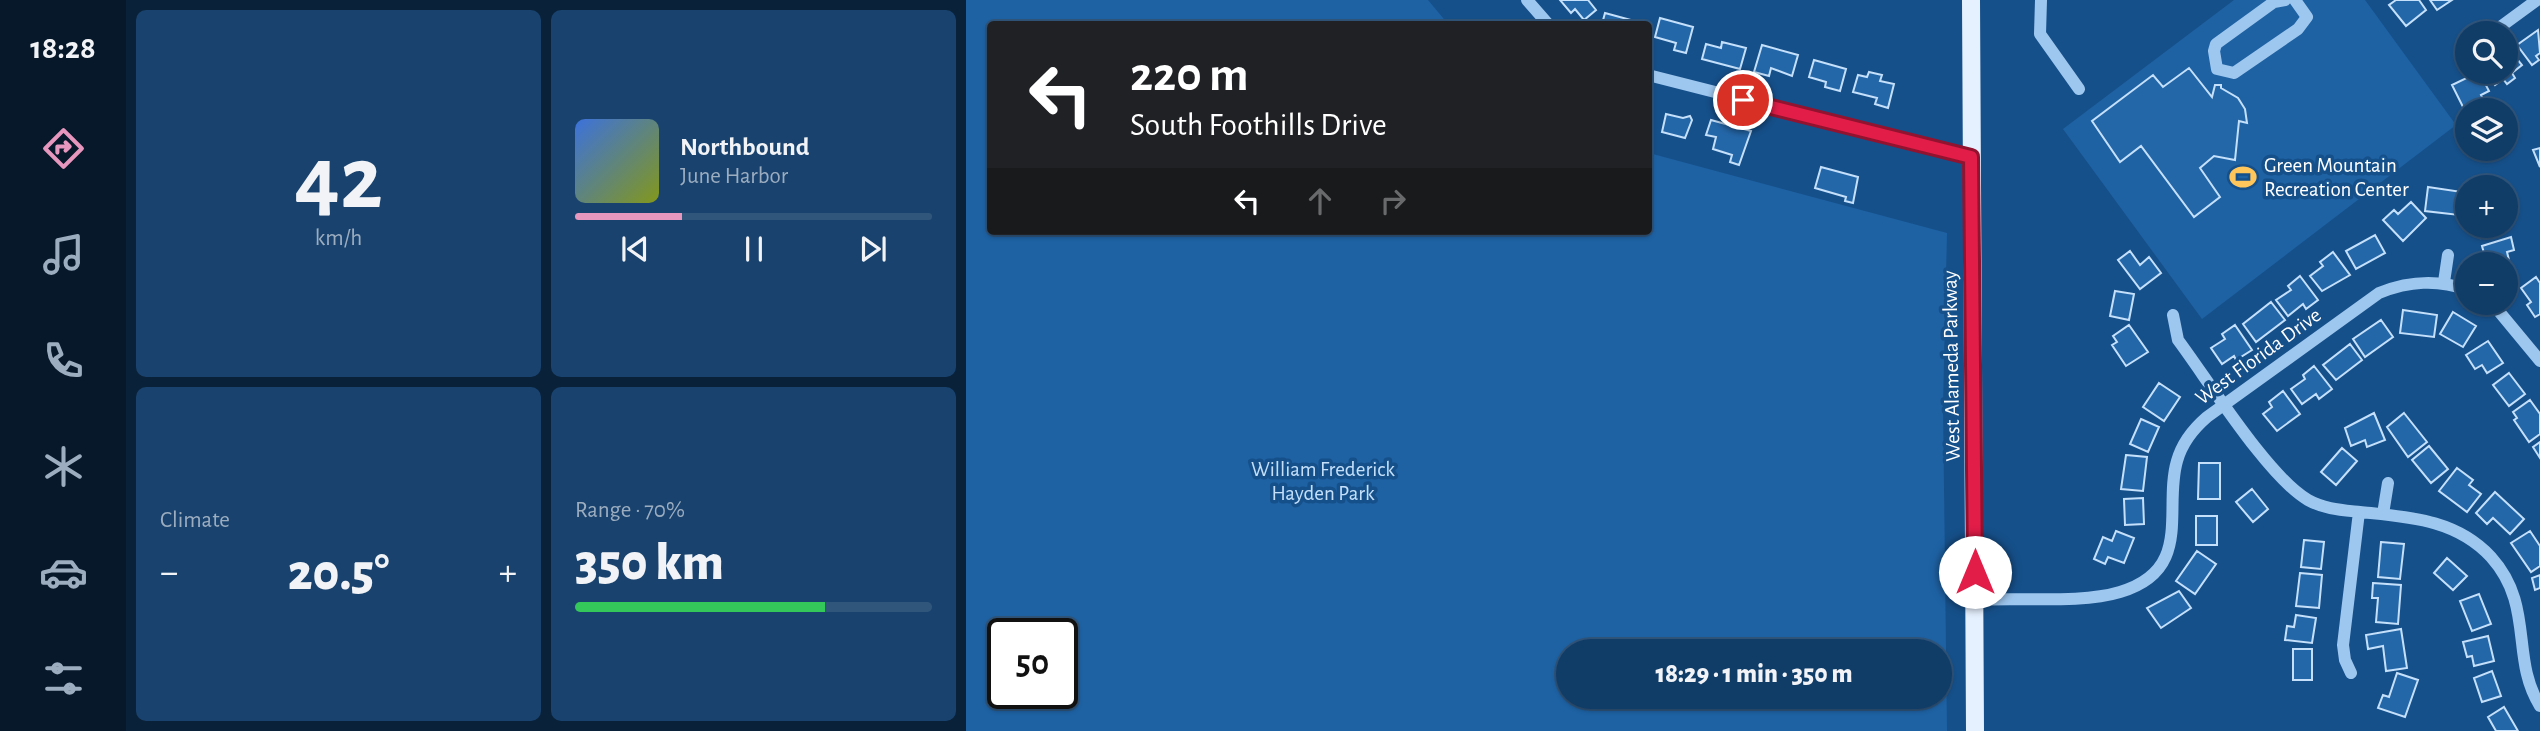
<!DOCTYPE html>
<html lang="en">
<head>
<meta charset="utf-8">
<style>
  body { margin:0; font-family:"Alegreya Sans",sans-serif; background:#19436e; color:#f1f3f6; height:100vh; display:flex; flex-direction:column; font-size:26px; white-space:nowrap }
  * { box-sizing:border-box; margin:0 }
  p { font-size:23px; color:#9cadc0 }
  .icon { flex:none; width:38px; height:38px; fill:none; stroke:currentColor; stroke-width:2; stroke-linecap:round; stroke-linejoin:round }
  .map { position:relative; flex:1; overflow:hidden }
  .side { display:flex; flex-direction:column; gap:10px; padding:10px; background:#092139; width:840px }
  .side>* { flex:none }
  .guide { position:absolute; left:21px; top:21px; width:665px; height:214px; border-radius:7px; box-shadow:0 2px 5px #0004,0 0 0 2px #30567c; background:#202124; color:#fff; overflow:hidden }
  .fabs { position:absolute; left:1489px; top:21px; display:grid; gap:14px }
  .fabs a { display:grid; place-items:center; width:63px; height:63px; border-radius:50%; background:#103c68; box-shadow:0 2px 5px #0004,0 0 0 2px #30567c; font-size:35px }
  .speed { position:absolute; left:21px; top:618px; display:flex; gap:14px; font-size:35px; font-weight:700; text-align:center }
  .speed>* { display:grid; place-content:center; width:91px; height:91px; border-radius:50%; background:#103c68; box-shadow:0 2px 5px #0004,0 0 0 2px #30567c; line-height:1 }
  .speed .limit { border:4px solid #111; border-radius:10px; background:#fff; color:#111 }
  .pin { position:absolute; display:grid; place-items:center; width:60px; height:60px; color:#fff; margin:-30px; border:4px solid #fff; border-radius:50%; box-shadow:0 2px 7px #0007 }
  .me { position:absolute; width:77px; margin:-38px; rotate:0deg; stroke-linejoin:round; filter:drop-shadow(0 0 5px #0008) }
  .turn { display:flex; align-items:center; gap:24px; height:147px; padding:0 28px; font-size:32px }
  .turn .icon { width:91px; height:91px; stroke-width:2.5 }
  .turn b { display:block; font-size:49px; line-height:60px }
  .lanes { display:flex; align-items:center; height:66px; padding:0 28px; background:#0003; justify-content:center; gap:35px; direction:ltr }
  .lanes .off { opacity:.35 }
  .big { font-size:52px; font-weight:800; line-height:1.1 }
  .side .widget { flex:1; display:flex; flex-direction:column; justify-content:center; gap:10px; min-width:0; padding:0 24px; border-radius:10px; background:#19436e }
  .side .dial { align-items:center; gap:0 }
  .dial b { font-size:91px; line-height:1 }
  .song { display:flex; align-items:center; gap:21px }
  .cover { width:84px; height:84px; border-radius:10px; background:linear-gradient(135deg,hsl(220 70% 55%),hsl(70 70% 35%)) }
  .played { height:7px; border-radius:4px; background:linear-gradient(90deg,#e797bd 30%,#30567c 30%) }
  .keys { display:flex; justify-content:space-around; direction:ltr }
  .heat { display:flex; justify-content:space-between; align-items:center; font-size:38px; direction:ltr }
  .charge { height:10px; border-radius:5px; background:linear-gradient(90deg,#34c759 70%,#30567c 0) }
  .side .tiles { flex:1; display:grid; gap:10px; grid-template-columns:repeat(2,1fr) }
  .trip { position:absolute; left:590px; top:639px; width:396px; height:70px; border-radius:35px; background:#103c68; box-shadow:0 2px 5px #0004,0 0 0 2px #30567c; font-weight:800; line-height:70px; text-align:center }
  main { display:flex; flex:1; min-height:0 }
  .tab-bar { display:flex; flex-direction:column; width:126px; justify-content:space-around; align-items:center; background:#06182a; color:#9cadc0 }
  .tab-bar .icon { width:49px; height:49px }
  .tab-bar .current { color:#e797bd }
  .tab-bar b { font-size:32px; color:#f1f3f6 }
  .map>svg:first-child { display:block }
  .green { fill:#1e62a4; fill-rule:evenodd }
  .building { fill:#2467a9; stroke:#c4e0fb; stroke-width:2 }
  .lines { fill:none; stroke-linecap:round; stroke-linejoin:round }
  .minor { stroke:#9ec7ef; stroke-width:12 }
  .major { stroke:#e6f1ff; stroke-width:18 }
  .route-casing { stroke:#92132f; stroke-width:18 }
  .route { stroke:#e11d48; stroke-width:12 }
  .labels { text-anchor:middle; stroke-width:7; stroke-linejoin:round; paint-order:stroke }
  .poi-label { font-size:21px; fill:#fff; stroke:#16508a; text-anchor:start }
  .street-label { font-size:21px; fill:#fff; stroke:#16508a }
  .park-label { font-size:21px; fill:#c4e0fb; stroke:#16508a }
</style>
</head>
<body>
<main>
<nav class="tab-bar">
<b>18:28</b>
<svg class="icon current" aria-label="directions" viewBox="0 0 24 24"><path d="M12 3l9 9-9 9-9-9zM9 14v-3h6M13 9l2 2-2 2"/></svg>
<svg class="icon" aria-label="music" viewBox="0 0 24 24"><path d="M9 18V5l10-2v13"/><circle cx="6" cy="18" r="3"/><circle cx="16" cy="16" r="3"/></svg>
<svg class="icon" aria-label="phone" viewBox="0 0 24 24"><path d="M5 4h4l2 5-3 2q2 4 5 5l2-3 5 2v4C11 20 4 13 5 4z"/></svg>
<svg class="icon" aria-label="climate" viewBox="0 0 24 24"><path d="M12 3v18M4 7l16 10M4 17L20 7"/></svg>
<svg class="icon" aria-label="car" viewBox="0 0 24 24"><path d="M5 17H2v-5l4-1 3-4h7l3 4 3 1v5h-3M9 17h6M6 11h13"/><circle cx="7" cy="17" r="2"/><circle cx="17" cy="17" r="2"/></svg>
<svg class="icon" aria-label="filters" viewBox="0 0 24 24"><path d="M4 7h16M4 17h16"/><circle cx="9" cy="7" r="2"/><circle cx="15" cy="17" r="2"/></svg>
</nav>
<section class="side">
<div class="tiles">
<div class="widget dial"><b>42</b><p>km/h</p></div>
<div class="widget">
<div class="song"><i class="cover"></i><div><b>Northbound</b><p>June Harbor</p></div></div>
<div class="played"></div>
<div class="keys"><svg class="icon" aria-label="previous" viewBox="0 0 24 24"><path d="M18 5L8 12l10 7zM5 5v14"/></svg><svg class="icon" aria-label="pause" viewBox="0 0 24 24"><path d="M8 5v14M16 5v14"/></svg><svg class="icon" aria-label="next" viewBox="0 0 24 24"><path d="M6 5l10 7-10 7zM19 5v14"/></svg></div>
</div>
<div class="widget"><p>Climate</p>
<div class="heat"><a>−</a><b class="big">20.5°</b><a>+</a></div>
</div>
<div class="widget"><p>Range · 70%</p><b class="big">350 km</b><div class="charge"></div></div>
</div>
</section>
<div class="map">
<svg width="1574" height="731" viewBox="0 0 1574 731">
  <rect width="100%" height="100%" fill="#16508a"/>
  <path class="green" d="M0 0H462L482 24H24V231H682L683 153 981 233 977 405 981 731H0ZM37 634H96V693H37ZM602 651H973V696H602Z
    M1268 0H1399L1490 125 1236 319 1097 129Z"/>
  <path class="building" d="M594 0H622L630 10 618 20 609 9 605 13Z
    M1430 0H1453L1460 10 1440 26 1423 5Z
    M1464 0H1486L1471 10Z
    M639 13 676 23 675 24H636Z
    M694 18 727 27 720 53 708 50 710 43 689 37Z
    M1572 30 1574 53 1570 56 1573 60 1566 65 1551 45Z
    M756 42 780 48 774 69 736 59 740 44 755 48Z
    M796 45 832 55 826 76 805 68 803 76 788 72Z
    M1543 49 1556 65 1546 73 1549 78 1541 84 1537 79 1529 85 1519 72H1540V51Z
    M848 60 880 69 874 91 859 87 860 82 843 77Z
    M1223 68 1246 97 1249 85H1255V88L1272 98 1279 109 1281 123 1273 121 1269 160 1248 156 1234 168 1254 197 1228 217 1175 146 1154 162 1126 121 1187 75 1197 87Z
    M903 72 916 75 914 81 928 84 922 108 909 104 911 98 887 92 892 75 901 77Z
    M1513 72 1523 91 1515 95 1519 103 1500 113 1486 85Z
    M700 114 717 118 724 116 726 120 719 138 696 132Z
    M745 120 785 131 773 165 764 162 766 155 747 149 750 137 740 135Z
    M1574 148V167L1567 150Z
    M855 167 892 177 887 203 879 201 880 197 849 188Z
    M1462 187 1496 192 1493 215 1459 211Z
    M1445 202 1460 218 1437 241 1417 220 1428 210 1432 214Z
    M1507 226H1535L1515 238Z
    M1409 235 1419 253 1390 269 1380 251Z
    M1545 237 1548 250 1541 252 1546 272 1540 274V264H1521L1516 246Z
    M1164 251 1174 265 1183 257 1195 273 1174 289 1152 260Z
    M1367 252 1384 275 1356 291 1344 276 1357 266 1354 262Z
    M1334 276 1352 300 1340 309 1337 304 1322 316 1310 300 1325 290 1322 286Z
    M1570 277 1574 283V314L1569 317 1561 305 1565 302 1555 288Z
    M1149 291 1168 294 1163 320 1144 316Z
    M1305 302 1319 320 1290 342 1277 324Z
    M1437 310 1471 315 1468 337 1434 333Z
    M1487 312 1510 326 1497 347 1474 334Z
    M1415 320 1427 337 1399 357 1387 339Z
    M1163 325 1182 352 1160 366 1146 345 1151 342 1147 336Z
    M1269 325 1286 350 1270 360 1268 356 1256 364 1245 348 1259 339 1256 334Z
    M1522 341 1537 363 1521 373 1516 365 1509 369 1500 355Z
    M1384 344 1396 360 1370 380 1357 365Z
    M1348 366 1366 389 1353 399 1350 394 1336 404 1325 389 1339 379 1337 375Z
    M1543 373 1559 394 1543 406 1527 385Z
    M1193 383 1214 397 1198 421 1177 407Z
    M1317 391 1334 414 1311 431 1297 414 1306 407 1303 402Z
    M1564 400 1574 414V434L1563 442 1548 420 1551 418 1547 412Z
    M1408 413 1419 440 1401 447 1399 440 1385 446 1379 428Z
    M1438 413 1461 442 1442 457 1421 427Z
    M1175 419 1193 427 1182 452 1164 444Z
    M1574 442V458L1567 447Z
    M1463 446 1482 469 1465 483 1446 460Z
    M1376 448 1391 461 1370 485 1355 472Z
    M1160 455 1181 457 1177 491 1155 489Z
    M1233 463H1254V499H1232Z
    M1491 468 1507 480 1503 485 1515 494 1501 512 1473 491Z
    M1286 489 1302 509 1287 522 1270 502Z
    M1529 492 1558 519 1544 534 1527 518 1521 524 1510 513Z
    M1177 498 1178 524 1159 525 1158 499Z
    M1230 516H1251V545H1230Z
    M1150 531 1168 538 1158 563 1142 557 1139 564 1128 559 1137 537 1146 541Z
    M1564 531 1574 546V566L1565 572 1545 543Z
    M1338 540 1358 542 1355 569 1335 567Z
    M1415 542 1438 544 1434 579 1412 577Z
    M1231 551 1250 564 1229 594 1210 581Z
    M1481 558 1501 576 1487 590 1468 573Z
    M1334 573 1356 575 1353 608 1330 606Z
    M1574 575V588L1569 590 1566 578Z
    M1407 583 1435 585 1432 624 1410 622 1412 598H1406Z
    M1213 591 1225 608 1195 628 1181 608Z
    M1513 594 1525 624 1506 631 1494 601Z
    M1330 615 1350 618 1346 643 1319 640 1321 626 1328 627Z
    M1435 629 1441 668 1420 671 1417 646 1402 649 1400 635Z
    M1522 636 1528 661 1508 666 1506 656 1501 657 1497 642Z
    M1327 649H1346V680H1327Z
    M1526 671 1535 696 1516 702 1508 678Z
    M1431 673 1452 680 1439 717 1412 708 1417 695 1423 697Z
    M1538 707 1552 731H1530L1522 717Z"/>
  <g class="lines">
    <path class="minor" d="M561 0 582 24
      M1075 0 1074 34 1113 89
      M1319 0 1308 2 1250 44 1248 51 1251 69 1268 73 1332 29 1341 17 1329 0
      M1526 33 1571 0
      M1495 45 1502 46
      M682 75 1005 157
      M1478 282 1482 255
      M1526 303 1574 361
      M1207 315 1212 340C1242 380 1302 477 1342 500 1358 509 1376 510 1394 512 1442 517 1490 519 1525 557 1569 606 1544 658 1574 706
      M1417 514 1422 483
      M1009 600C1052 597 1115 604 1154 592 1228 570 1197 509 1211 461 1216 443 1227 429 1241 417L1413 293C1443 281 1471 279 1502 290
      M1385 673 1379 660 1377 645 1393 512"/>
    <path class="major" d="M1005 0 1009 731"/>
  </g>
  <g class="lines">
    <g class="route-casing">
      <path id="route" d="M777 100 1005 157 1009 572"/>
    </g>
    <use href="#route" class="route"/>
  </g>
  <defs>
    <g id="stadium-bare" transform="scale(2.1)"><path d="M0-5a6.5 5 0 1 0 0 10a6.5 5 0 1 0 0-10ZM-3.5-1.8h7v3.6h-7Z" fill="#ffc65c" stroke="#16508a" stroke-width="2.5" paint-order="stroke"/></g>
  </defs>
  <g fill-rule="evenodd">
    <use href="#stadium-bare" x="1277" y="177"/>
  </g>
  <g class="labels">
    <g class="poi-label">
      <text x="1298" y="172">Green Mountain<tspan x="1298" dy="24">Recreation Center</tspan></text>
    </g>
    <g class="street-label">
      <text transform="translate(1292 356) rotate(-36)" y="7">West Florida Drive</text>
      <text transform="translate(985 366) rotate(-91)" y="7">West Alameda Parkway</text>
    </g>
    <g class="park-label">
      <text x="357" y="476">William Frederick<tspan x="357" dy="24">Hayden Park</tspan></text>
    </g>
  </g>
</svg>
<div class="fabs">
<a><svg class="icon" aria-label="search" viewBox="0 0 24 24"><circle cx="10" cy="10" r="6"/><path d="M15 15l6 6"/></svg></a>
<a><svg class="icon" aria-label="layers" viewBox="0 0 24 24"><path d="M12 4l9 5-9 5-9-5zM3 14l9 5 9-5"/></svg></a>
<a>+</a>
<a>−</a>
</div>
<div class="speed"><div class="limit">50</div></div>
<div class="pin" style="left:777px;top:100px;background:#d93025"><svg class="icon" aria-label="arrive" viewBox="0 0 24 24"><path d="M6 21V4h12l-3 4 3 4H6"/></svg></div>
<svg class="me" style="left:1009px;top:572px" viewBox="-20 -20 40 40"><circle r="19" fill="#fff"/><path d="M0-13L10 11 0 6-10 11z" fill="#e11d48"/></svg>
<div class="trip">18:29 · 1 min · 350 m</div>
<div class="guide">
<div class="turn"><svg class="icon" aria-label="left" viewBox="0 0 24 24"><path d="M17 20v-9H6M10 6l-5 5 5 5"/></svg><div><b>220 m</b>South Foothills Drive</div></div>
<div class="lanes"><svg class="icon" aria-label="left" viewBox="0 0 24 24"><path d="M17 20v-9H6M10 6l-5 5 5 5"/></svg><svg class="icon off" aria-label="ahead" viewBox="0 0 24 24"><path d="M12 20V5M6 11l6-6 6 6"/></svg><svg class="icon off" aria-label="right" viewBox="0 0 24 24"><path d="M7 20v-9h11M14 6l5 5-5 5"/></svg></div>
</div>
</div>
</main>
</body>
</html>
